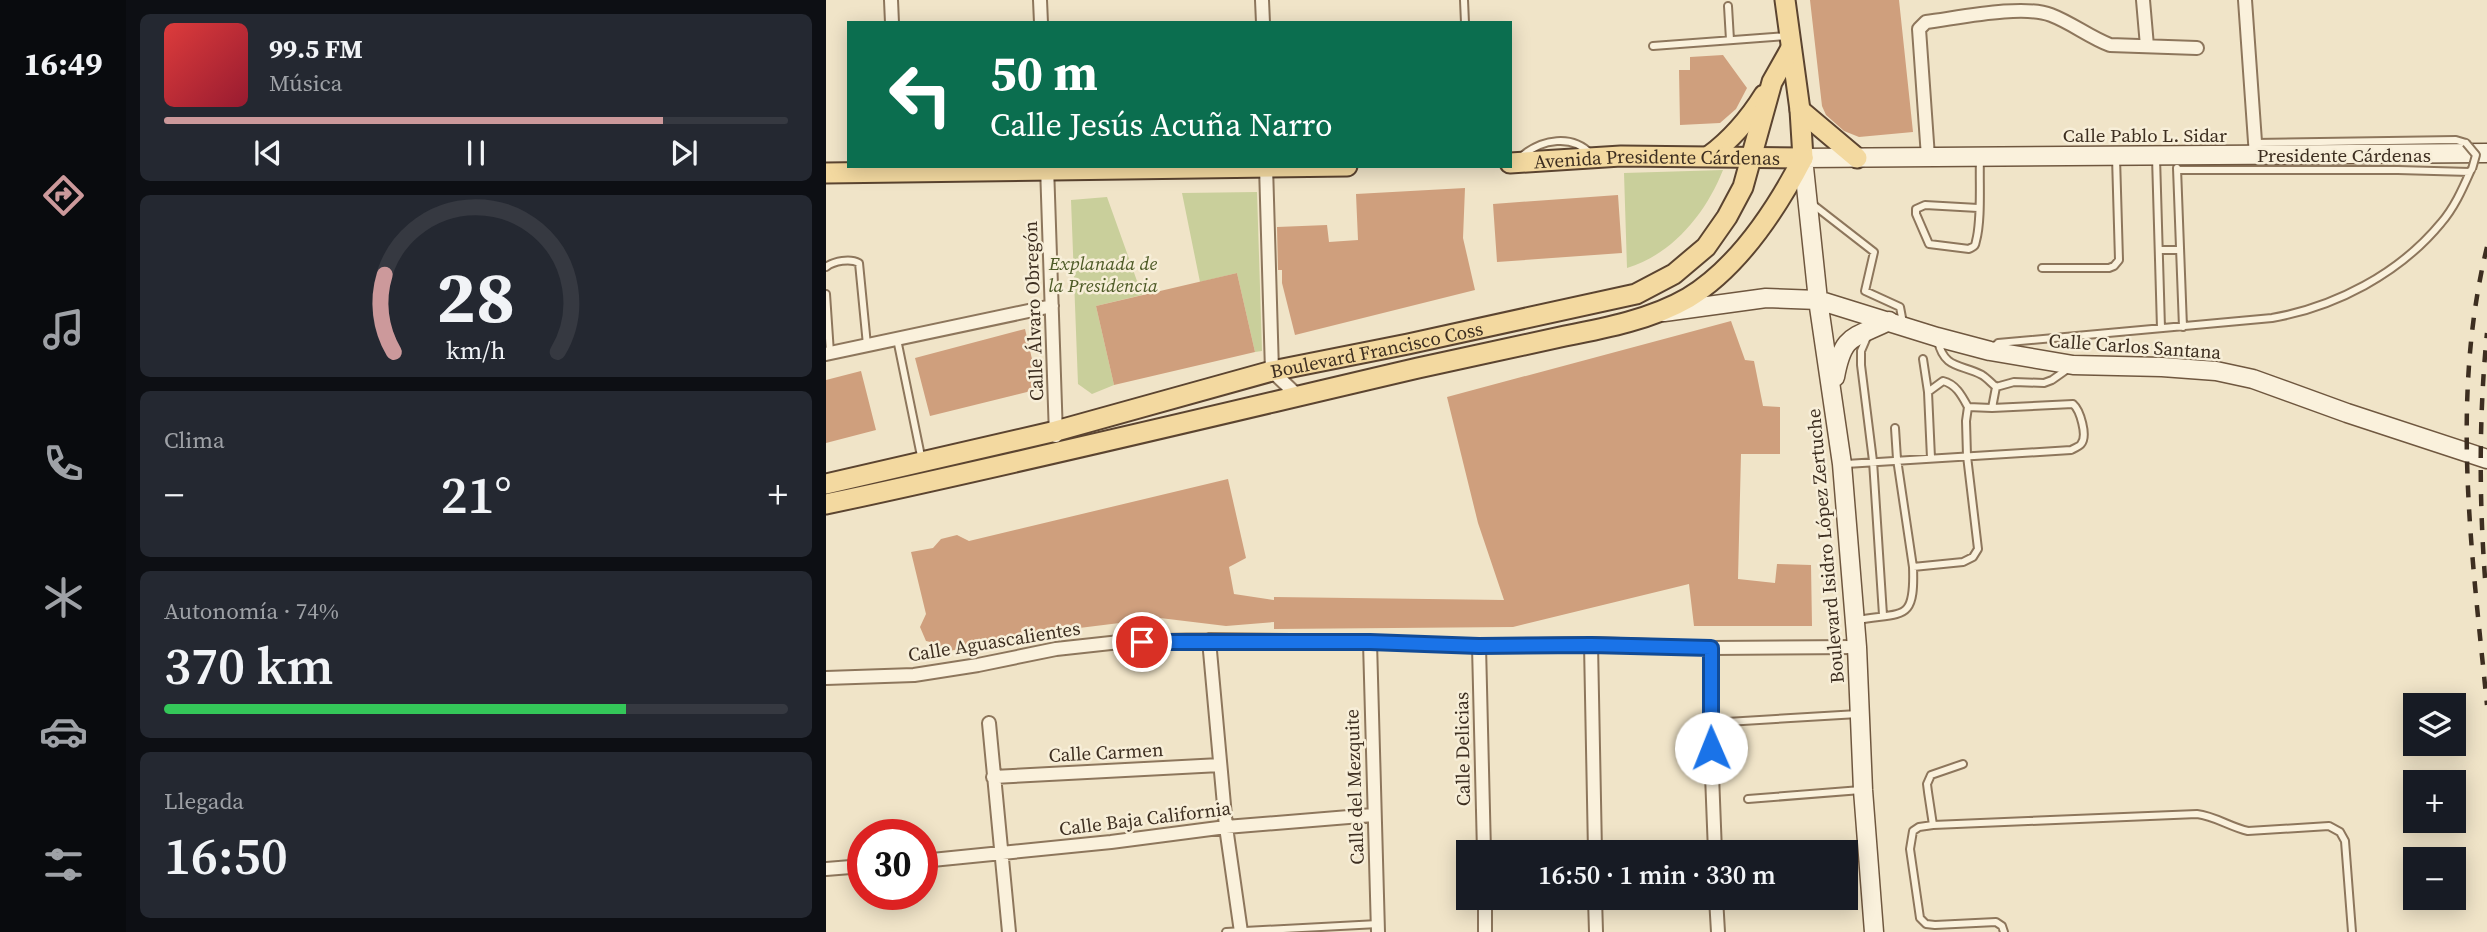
<!DOCTYPE html>
<html lang="es">
<head>
<meta charset="utf-8">
<style>
  body { margin:0; font-family:"Source Serif 4",serif; background:#242831; color:#f1f3f6; height:100vh; display:flex; flex-direction:column; font-size:26px; white-space:nowrap }
  * { box-sizing:border-box; margin:0 }
  p { font-size:23px; color:#9ea1a6 }
  .icon { flex:none; width:38px; height:38px; fill:none; stroke:currentColor; stroke-width:2; stroke-linecap:round; stroke-linejoin:round }
  .map { position:relative; flex:1; overflow:hidden }
  .drawer { display:flex; flex-direction:column; gap:14px; padding:14px; background:#0d0f14; width:700px }
  .drawer>* { flex:none }
  .banner { position:absolute; left:21px; top:21px; width:665px; height:147px; border-radius:0px; box-shadow:0 4px 18px #0003; background:#0b6e4f; color:#fff; overflow:hidden }
  .fabs { position:absolute; left:1577px; top:693px; display:grid; gap:14px }
  .fabs a { display:grid; place-items:center; width:63px; height:63px; border-radius:0px; background:#171b24; box-shadow:0 4px 18px #0003; font-size:35px }
  .speed { position:absolute; left:21px; top:819px; display:flex; gap:14px; font-size:35px; font-weight:700; text-align:center }
  .speed>* { display:grid; place-content:center; width:91px; height:91px; border-radius:50%; background:#171b24; box-shadow:0 4px 18px #0003; line-height:1 }
  .speed .limit { border:10px solid #d22; background:#fff; color:#111 }
  .pin { position:absolute; display:grid; place-items:center; width:60px; height:60px; color:#fff; margin:-30px; border:4px solid #fff; border-radius:50%; box-shadow:0 2px 7px #0007 }
  .me { position:absolute; width:77px; margin:-38px; rotate:359deg; stroke-linejoin:round; filter:drop-shadow(0 0 5px #0008) }
  .turn { display:flex; align-items:center; gap:24px; height:147px; padding:0 28px; font-size:32px }
  .turn .icon { width:91px; height:91px; stroke-width:2.5 }
  .turn b { display:block; font-size:49px; line-height:60px }
  .big { font-size:52px; font-weight:600; line-height:1.1 }
  .drawer .tile { flex:1; display:flex; flex-direction:column; justify-content:center; gap:10px; min-width:0; padding:0 24px; border-radius:10px; background:#242831 }
  .drawer .dial { align-items:center; gap:0 }
  .dial svg { height:182px; overflow:visible; fill:none; stroke:#363941; stroke-width:7; stroke-linecap:round; text-anchor:middle }
  .dial text { fill:#f1f3f6; stroke:none }
  .song { display:flex; align-items:center; gap:21px }
  .cover { width:84px; height:84px; border-radius:10px; background:linear-gradient(135deg,hsl(0 70% 55%),hsl(350 70% 35%)) }
  .played { height:7px; border-radius:4px; background:linear-gradient(90deg,#cc999b 80%,#363941 80%) }
  .keys { display:flex; justify-content:space-around; direction:ltr }
  .heat { display:flex; justify-content:space-between; align-items:center; font-size:38px; direction:ltr }
  .charge { height:10px; border-radius:5px; background:linear-gradient(90deg,#34c759 74%,#363941 0) }
  .trip { position:absolute; left:630px; top:840px; width:402px; height:70px; border-radius:0px; background:#171b24; box-shadow:0 4px 18px #0003; font-weight:600; line-height:70px; text-align:center }
  main { display:flex; flex:1; min-height:0 }
  .tabs { display:flex; flex-direction:column; width:126px; justify-content:space-around; align-items:center; background:#090b0e; color:#9ea1a6 }
  .tabs .icon { width:49px; height:49px }
  .tabs .selected { color:#cc999b }
  .tabs b { font-size:32px; color:#f1f3f6 }
  .map>svg:first-child { display:block }
  .green { fill:#c9cf9b }
  .building { fill:#cf9f7d }
  .lines { fill:none; stroke-linecap:round; stroke-linejoin:round }
  .lane-casing { stroke:#8d765c; stroke-width:10 }
  .street-casing { stroke:#8d765c; stroke-width:16 }
  .secondary-casing { stroke:#6f573f; stroke-width:21 }
  .primary-casing { stroke:#5b4430; stroke-width:23 }
  .lane { stroke:#faf1dc; stroke-width:6 }
  .street { stroke:#faf1dc; stroke-width:12 }
  .secondary { stroke:#faf1dc; stroke-width:18 }
  .primary { stroke:#f3d9a0; stroke-width:19 }
  .rail { stroke:#3d2e20; stroke-width:4.5; stroke-dasharray:12 12; stroke-linecap:butt }
  .lane-bridge-casing { stroke:#8d765c; stroke-width:10; stroke-linecap:butt }
  .lane-bridge { stroke:#faf1dc; stroke-width:6 }
  .route-casing { stroke:#114b97; stroke-width:18 }
  .route { stroke:#1a73e8; stroke-width:12 }
  .labels { text-anchor:middle; stroke-width:5; stroke-linejoin:round; paint-order:stroke }
  .street-label { font-size:19px; fill:#3d2e20; stroke:#f7eed8 }
  .park-label { font-size:19px; font-style:italic; fill:#4d5a26; stroke:#f7eed8 }
</style>
</head>
<body>
<main>
<nav class="tabs">
<b>16:49</b>
<svg class="icon selected" aria-label="directions" viewBox="0 0 24 24"><path d="M12 3l9 9-9 9-9-9zM9 14v-3h6M13 9l2 2-2 2"/></svg>
<svg class="icon" aria-label="music" viewBox="0 0 24 24"><path d="M9 18V5l10-2v13"/><circle cx="6" cy="18" r="3"/><circle cx="16" cy="16" r="3"/></svg>
<svg class="icon" aria-label="phone" viewBox="0 0 24 24"><path d="M5 4h4l2 5-3 2q2 4 5 5l2-3 5 2v4C11 20 4 13 5 4z"/></svg>
<svg class="icon" aria-label="climate" viewBox="0 0 24 24"><path d="M12 3v18M4 7l16 10M4 17L20 7"/></svg>
<svg class="icon" aria-label="car" viewBox="0 0 24 24"><path d="M5 17H2v-5l4-1 3-4h7l3 4 3 1v5h-3M9 17h6M6 11h13"/><circle cx="7" cy="17" r="2"/><circle cx="17" cy="17" r="2"/></svg>
<svg class="icon" aria-label="filters" viewBox="0 0 24 24"><path d="M4 7h16M4 17h16"/><circle cx="9" cy="7" r="2"/><circle cx="15" cy="17" r="2"/></svg>
</nav>
<section class="drawer">
<div class="tile">
<div class="song"><i class="cover"></i><div><b>99.5 FM</b><p>Música</p></div></div>
<div class="played"></div>
<div class="keys"><svg class="icon" aria-label="previous" viewBox="0 0 24 24"><path d="M18 5L8 12l10 7zM5 5v14"/></svg><svg class="icon" aria-label="pause" viewBox="0 0 24 24"><path d="M8 5v14M16 5v14"/></svg><svg class="icon" aria-label="next" viewBox="0 0 24 24"><path d="M6 5l10 7-10 7zM19 5v14"/></svg></div>
</div>
<div class="tile dial"><svg viewBox="0 0 100 80">
<path d="M14 69A42 42 0 1 1 86 69"/>
<path d="M14 69A42 42 0 0 1 10 35" stroke="#cc999b"/>
<text x="50" y="56" font-size="32" font-weight="700">28</text>
<text x="50" y="72" font-size="11">km/h</text>
</svg></div>
<div class="tile"><p>Clima</p>
<div class="heat"><a>−</a><b class="big">21°</b><a>+</a></div>
</div>
<div class="tile"><p>Autonomía · 74%</p><b class="big">370 km</b><div class="charge"></div></div>
<div class="tile"><p>Llegada</p><b class="big">16:50</b></div>
</section>
<div class="map">
<svg width="1661" height="932" viewBox="0 0 1661 932">
  <rect width="100%" height="100%" fill="#f0e4c8"/>
  <path class="green" d="M897 170C880 213 847 254 801 268L798 173Z
    M431 192 436 351 429 352 411 273 374 282 356 193Z
    M281 197 316 295 270 306 288 385 266 394 252 384 245 200Z"/>
  <path class="building" d="M984 0H1073L1087 132 1033 137 1018 131 1000 115 996 106Z
    M897 55 921 88 910 109 894 123 854 125 853 70H864V57Z
    M639 188 637 238 649 290 469 335 456 283V270H452L451 227 501 225 503 242 532 240 530 194Z
    M792 195 796 253 671 262 667 204Z
    M411 273 429 352 288 385 270 306Z
    M905 321 919 360 928 361 937 406 954 407V454H915L912 579 949 583 951 564 985 565 986 626H868L863 584 687 627 448 629V622L400 626 334 618 229 631 112 653 109 643 100 641 94 627 100 614 85 552 107 548 115 539 131 535 143 541 402 479 420 558 403 567 408 594 448 600V597L678 600 652 523 621 397Z
    M199 329 213 389 104 416 89 358Z
    M35 371 50 430 0 443V380Z"/>
  <g class="lines">
    <g class="lane-casing">
      <path id="lane" d="M638 0 639 23
        M902 6 904 40
        M827 46 961 36
        M1429 143 1630 140 1640 143
        M696 156C716 139 746 134 765 154
        M1330 157 1335 328
        M1351 168 1357 327
        M1351 170H1572L1644 172 1645 170
        M985 203 1048 252 1039 291 1074 307 1077 323
        M1152 208 1099 205 1090 209V214L1103 244 1143 249C1148 246 1149 247 1150 241 1156 219 1153 182 1154 158
        M1333 250H1354
        M0 267C8 261 24 258 33 263L41 345
        M1216 268H1283L1288 266 1293 260 1290 157
        M0 294 4 353
        M1041 337 1035 351V365L1047 461 1057 615
        M71 339 96 461
        M1112 341C1118 369 1135 364 1156 375 1161 378 1165 383 1170 387
        M1168 347 1172 343 1446 318C1509 307 1573 274 1615 223 1628 208 1636 190 1644 172
        M1097 359 1102 392
        M1170 387 1188 382 1218 383 1226 380 1243 368
        M1069 428 1071 459 1087 567
        M1105 458 1102 392 1117 381C1130 384 1136 396 1142 407
        M1020 464 1245 450C1247 449 1254 446 1255 444 1262 436 1254 410 1247 404L1166 408
        M1032 620C1078 612 1089 622 1087 567L1137 562 1147 557 1152 549 1141 456 1140 421 1142 407 1166 408 1170 387
        M884 723 1032 714
        M922 799 1035 790
        M1107 825 1102 792 1101 784 1105 775 1137 764
        M400 932 552 924
        M1178 932 1176 926 1170 922 1109 925 1100 924 1094 918 1084 849 1087 831 1093 827 1107 825 1371 814C1389 816 1404 827 1422 831L1503 826 1514 832 1519 841 1526 932"/>
    </g>
    <g class="street-casing">
      <path id="street" d="M65 0 66 23
        M214 0 215 23
        M436 0 437 23
        M1317 0 1321 46
        M1419 0 1430 156
        M1102 157 1093 29 1100 22C1132 18 1196 4 1225 15 1246 23 1263 37 1284 45L1371 48
        M221 166 230 436
        M440 166 446 371 473 397
        M0 354 226 306
        M383 640 400 827 415 932
        M544 642 552 932
        M765 644 769 852
        M653 646 658 852
        M885 648 884 723 889 852
        M0 678 88 675 152 665 230 649 294 642 383 640 544 642 653 646 765 644 885 648 1031 647
        M163 723 183 932
        M167 777 394 765
        M96 861 285 842 400 827 547 815
        M0 869 37 866
        M659 898V932
        M769 898 770 932
        M890 898 892 932"/>
    </g>
    <g class="secondary-casing">
      <path id="secondary" d="M838 312 940 298 992 300 1111 337 1164 351 1247 365 1336 367 1390 371 1427 379 1521 413 1661 459
        M1009 377C1017 334 1026 339 1063 321
        M1048 932 1037 790 1031 647 1016 464 992 300 977 158 1661 153"/>
    </g>
    <g class="primary-casing">
      <g id="primary">
        <path d="M959 0 974 110 977 158"/>
        <path d="M974 110 1031 158"/>
        <path d="M883 156C906 139 923 119 938 95"/>
        <path id="s1" d="M684 163 795 156 977 158"/>
        <path d="M0 173 521 166"/>
        <path id="s2" d="M0 484 230 431 446 371 582 344 810 294 848 274 880 247 901 217 917 187 946 82 964 50"/>
        <path d="M0 504C198 462 395 414 592 368 641 357 690 347 739 336 780 328 826 319 862 298 913 267 950 210 977 158"/>
      </g>
    </g>
    <use href="#lane" class="lane"/>
    <use href="#street" class="street"/>
    <use href="#secondary" class="secondary"/>
    <use href="#primary" class="primary"/>
    <path class="rail" d="M1661 247C1624 399 1646 553 1661 705
      M1659 578C1653 496 1653 415 1661 333"/>
    <g class="lane-bridge-casing">
      <path id="lane-bridge" d="M1640 143 1650 155 1646 169"/>
    </g>
    <use href="#lane-bridge" class="lane-bridge"/>
  </g>
  <g class="lines">
    <g class="route-casing">
      <path id="route" d="M316 642H544L653 646 765 645 885 648V748"/>
    </g>
    <use href="#route" class="route"/>
  </g>
  <g class="labels">
    <g class="street-label">
      <text x="1319" y="142">Calle Pablo L. Sidar</text>
      <text x="1518" y="162">Presidente Cárdenas</text>
      <text dy="7" stroke="none"><textPath href="#s1" startOffset="147">Avenida Presidente Cárdenas</textPath></text>
      <text transform="translate(207 311) rotate(-92)" y="7">Calle Álvaro Obregón</text>
      <text transform="translate(1309 346) rotate(4)" y="7">Calle Carlos Santana</text>
      <text dy="7" stroke="none"><textPath href="#s2" startOffset="567">Boulevard Francisco Coss</textPath></text>
      <text transform="translate(999 546) rotate(-95)" y="7">Boulevard Isidro López Zertuche</text>
      <text transform="translate(168 641) rotate(-9)" y="7">Calle Aguascalientes</text>
      <text transform="translate(636 749) rotate(-91)" y="7">Calle Delicias</text>
      <text transform="translate(280 752) rotate(-3)" y="7">Calle Carmen</text>
      <text transform="translate(528 787) rotate(-92)" y="7">Calle del Mezquite</text>
      <text transform="translate(319 818) rotate(-7)" y="7">Calle Baja California</text>
    </g>
    <g class="park-label">
      <text x="277" y="270">Explanada de<tspan x="277" dy="22">la Presidencia</tspan></text>
    </g>
  </g>
</svg>
<div class="fabs">
<a><svg class="icon" aria-label="layers" viewBox="0 0 24 24"><path d="M12 4l9 5-9 5-9-5zM3 14l9 5 9-5"/></svg></a>
<a>+</a>
<a>−</a>
</div>
<div class="speed"><div class="limit">30</div></div>
<div class="pin" style="left:316px;top:642px;background:#d93025"><svg class="icon" aria-label="arrive" viewBox="0 0 24 24"><path d="M6 21V4h12l-3 4 3 4H6"/></svg></div>
<svg class="me" style="left:885px;top:748px" viewBox="-20 -20 40 40"><circle r="19" fill="#fff"/><path d="M0-13L10 11 0 6-10 11z" fill="#1a73e8"/></svg>
<div class="trip">16:50 · 1 min · 330 m</div>
<div class="banner">
<div class="turn"><svg class="icon" aria-label="left" viewBox="0 0 24 24"><path d="M17 20v-9H6M10 6l-5 5 5 5"/></svg><div><b>50 m</b>Calle Jesús Acuña Narro</div></div>
</div>
</div>
</main>
</body>
</html>
